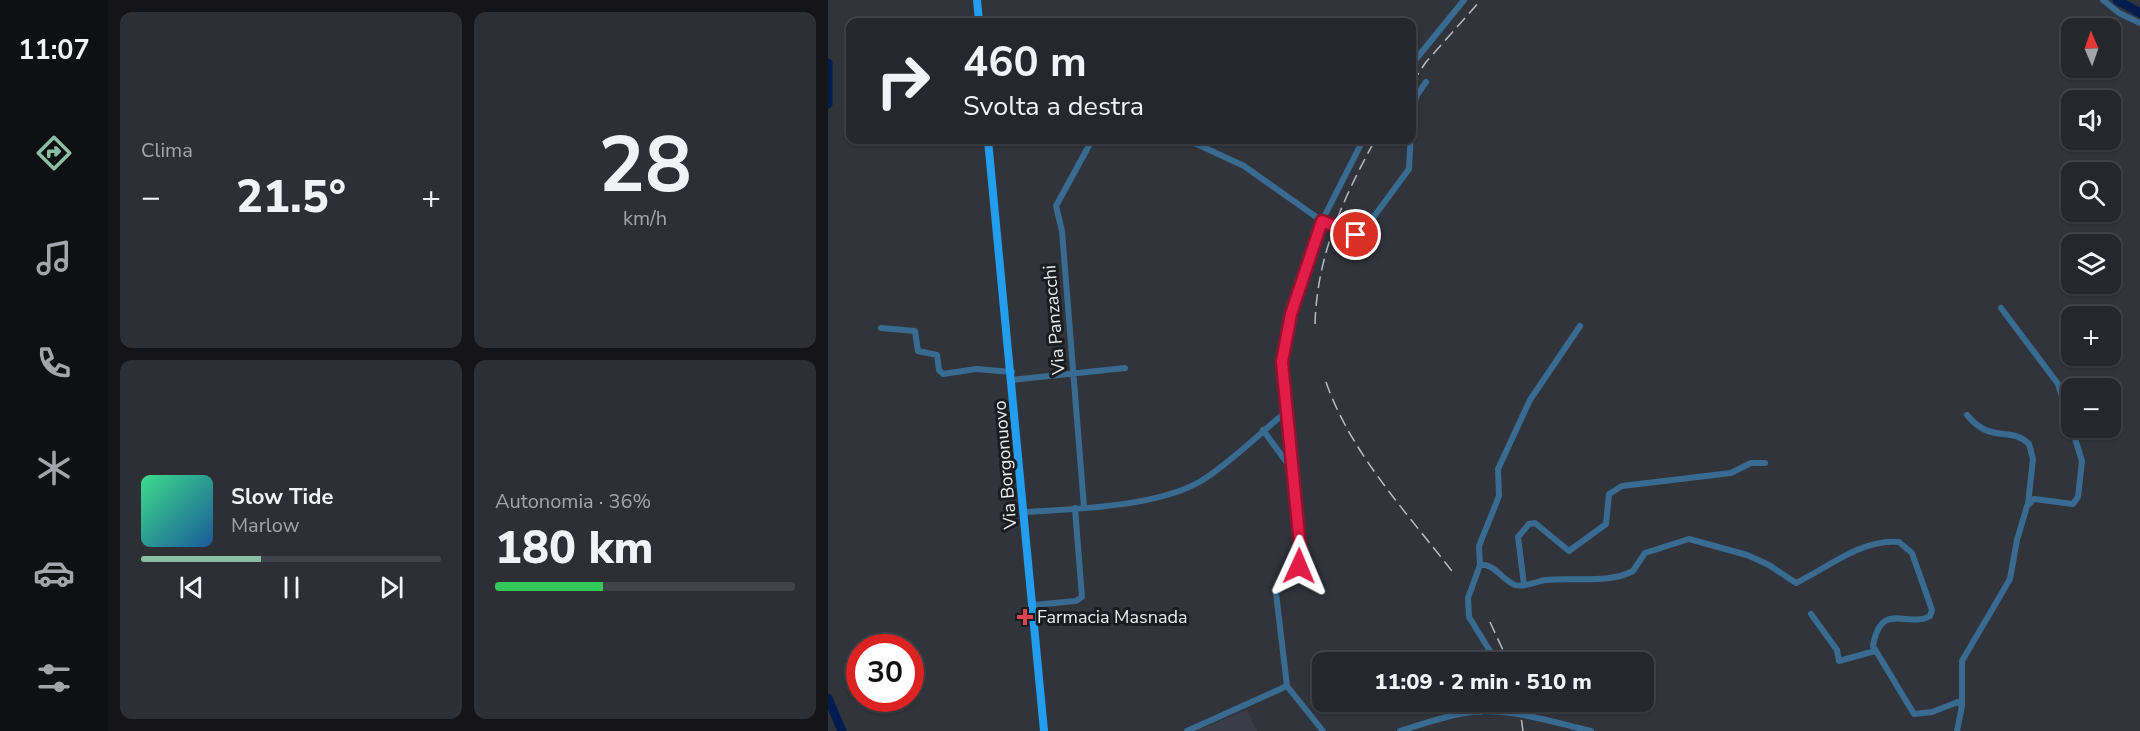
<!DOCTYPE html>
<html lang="it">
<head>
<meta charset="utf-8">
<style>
  body { margin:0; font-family:"Nunito Sans",sans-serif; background:#2e2f35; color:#f1f3f6; height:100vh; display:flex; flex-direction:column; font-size:22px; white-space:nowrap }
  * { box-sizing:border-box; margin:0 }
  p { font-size:20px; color:#a4a5aa }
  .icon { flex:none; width:33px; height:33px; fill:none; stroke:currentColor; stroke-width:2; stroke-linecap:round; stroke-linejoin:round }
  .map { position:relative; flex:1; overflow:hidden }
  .side { display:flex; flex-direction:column; gap:12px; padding:12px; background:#151519; width:720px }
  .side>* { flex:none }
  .guide { position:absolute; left:18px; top:18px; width:570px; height:126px; border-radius:12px; box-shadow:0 2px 4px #0004,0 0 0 2px #424449; background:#26272d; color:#f1f3f6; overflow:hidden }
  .needle { width:39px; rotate:358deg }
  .controls { position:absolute; left:1233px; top:18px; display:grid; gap:12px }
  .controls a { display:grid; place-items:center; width:60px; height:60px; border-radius:12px; background:#26272d; box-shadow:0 2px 4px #0004,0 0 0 2px #424449; font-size:30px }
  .speed { position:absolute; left:18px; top:634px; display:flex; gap:12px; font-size:30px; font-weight:700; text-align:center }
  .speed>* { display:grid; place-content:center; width:78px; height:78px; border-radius:50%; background:#26272d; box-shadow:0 2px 4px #0004,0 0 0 2px #424449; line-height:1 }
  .speed .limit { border:9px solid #d22; background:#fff; color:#111 }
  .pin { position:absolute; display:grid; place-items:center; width:51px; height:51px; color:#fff; margin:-26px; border:3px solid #fff; border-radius:50%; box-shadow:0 2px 6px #0007 }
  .me { position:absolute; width:66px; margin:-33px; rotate:1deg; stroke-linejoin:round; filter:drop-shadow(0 0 4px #0008) }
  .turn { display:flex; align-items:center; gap:21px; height:126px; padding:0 18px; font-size:27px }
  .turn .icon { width:78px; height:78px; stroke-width:2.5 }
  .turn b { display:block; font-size:42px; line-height:51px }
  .big { font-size:45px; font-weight:800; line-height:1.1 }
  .side .widget { flex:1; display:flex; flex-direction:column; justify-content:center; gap:9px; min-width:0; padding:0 21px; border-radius:12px; background:#2e2f35 }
  .side .dial { align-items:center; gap:0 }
  .dial b { font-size:78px; line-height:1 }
  .song { display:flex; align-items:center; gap:18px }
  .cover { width:72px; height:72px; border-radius:9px; background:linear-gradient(135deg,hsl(150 70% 55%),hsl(210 70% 35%)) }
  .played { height:6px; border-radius:3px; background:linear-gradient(90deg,#8abfa5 40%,#424449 40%) }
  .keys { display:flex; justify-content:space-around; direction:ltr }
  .heat { display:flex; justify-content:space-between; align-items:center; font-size:33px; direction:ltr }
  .charge { height:9px; border-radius:4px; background:linear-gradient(90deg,#34c759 36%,#424449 0) }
  .side .tiles { flex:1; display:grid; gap:12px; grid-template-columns:repeat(2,1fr) }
  .trip { position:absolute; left:484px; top:652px; width:342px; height:60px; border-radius:12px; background:#26272d; box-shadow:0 2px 4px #0004,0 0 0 2px #424449; font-weight:800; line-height:60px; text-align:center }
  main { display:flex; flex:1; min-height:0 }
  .tabs { display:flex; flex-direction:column; width:108px; justify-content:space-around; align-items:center; background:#0f1012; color:#a4a5aa }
  .tabs .icon { width:42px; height:42px }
  .tabs .selected { color:#8abfa5 }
  .tabs b { font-size:27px; color:#f1f3f6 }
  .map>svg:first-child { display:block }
  .built { fill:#3b3e4a }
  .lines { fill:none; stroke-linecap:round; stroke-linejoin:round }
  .river { stroke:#011d4f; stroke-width:9 }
  .minor { stroke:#396b91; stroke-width:6 }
  .major { stroke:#239ded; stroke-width:8 }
  .rail { stroke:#bbbcc2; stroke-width:1.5; stroke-dasharray:12 6; stroke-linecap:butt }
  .route-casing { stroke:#92132f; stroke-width:15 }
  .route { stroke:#e11d48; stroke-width:10 }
  .health-dot { fill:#e0444e; stroke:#1b1c1f; stroke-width:2 }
  .labels { text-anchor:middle; stroke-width:6; stroke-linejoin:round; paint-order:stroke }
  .street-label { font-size:18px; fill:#ebecf1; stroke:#1b1c1f }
  .poi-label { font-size:18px; fill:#ebecf1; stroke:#1b1c1f; text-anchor:start }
</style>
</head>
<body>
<main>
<nav class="tabs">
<b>11:07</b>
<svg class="icon selected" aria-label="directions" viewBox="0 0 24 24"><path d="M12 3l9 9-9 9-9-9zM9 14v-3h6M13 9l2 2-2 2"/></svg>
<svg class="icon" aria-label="music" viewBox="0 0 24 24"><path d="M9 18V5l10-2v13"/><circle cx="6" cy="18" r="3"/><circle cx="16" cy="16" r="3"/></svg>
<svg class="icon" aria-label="phone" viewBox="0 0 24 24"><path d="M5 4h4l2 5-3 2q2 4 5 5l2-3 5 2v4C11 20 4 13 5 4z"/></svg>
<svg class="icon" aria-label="climate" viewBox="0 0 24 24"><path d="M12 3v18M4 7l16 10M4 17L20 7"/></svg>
<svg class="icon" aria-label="car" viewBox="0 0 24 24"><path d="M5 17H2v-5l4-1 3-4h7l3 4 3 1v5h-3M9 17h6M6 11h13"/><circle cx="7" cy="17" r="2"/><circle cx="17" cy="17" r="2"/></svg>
<svg class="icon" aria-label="filters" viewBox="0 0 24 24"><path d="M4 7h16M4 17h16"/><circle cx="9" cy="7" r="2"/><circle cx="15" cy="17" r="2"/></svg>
</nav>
<section class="side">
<div class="tiles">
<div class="widget"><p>Clima</p>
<div class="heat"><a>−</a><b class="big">21.5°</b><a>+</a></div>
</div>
<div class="widget dial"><b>28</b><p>km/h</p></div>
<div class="widget">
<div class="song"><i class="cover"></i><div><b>Slow Tide</b><p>Marlow</p></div></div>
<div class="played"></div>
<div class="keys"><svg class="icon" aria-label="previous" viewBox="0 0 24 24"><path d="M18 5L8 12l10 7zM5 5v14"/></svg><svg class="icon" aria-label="pause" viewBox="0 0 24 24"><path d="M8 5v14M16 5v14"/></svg><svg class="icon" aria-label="next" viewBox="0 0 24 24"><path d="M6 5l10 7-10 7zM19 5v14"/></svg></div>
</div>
<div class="widget"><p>Autonomia · 36%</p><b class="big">180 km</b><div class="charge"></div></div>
</div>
</section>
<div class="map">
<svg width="1312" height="731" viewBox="0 0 1312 731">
  <rect width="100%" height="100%" fill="#32343c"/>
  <path class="built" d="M419 710 429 731H369L370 730Z"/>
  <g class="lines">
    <path class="river" d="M1289 0 1312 13
      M0 63V104
      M0 698 14 731"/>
    <path class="minor" d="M1275 0 1291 13 1312 23
      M584 64 636 0
      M360 140 416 166 494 221 463 314 454 360 473 556 471 566 448 593 459 686
      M535 140 494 221 528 235 536 230 581 169 584 112 589 95 598 82
      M53 328 87 331 90 351 109 355 111 370 115 374 148 369 184 372
      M184 380 297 368
      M1139 415C1164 445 1181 425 1201 444L1205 459 1200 504
      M435 430 465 471
      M256 507 234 231 228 206 264 140
      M196 512C247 509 329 507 373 481 401 464 433 432 459 411
      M652 565C666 563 674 580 687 585 696 588 709 581 718 580 745 577 781 584 805 571L817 553 861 539 919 555 941 565 968 583C999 568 1035 538 1071 542L1084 553 1104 610 1102 616C1081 629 1053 599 1045 646L1086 714 1104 712 1130 702 1134 706 1129 731
      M696 585 690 537 701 524 707 523 741 551 778 524 781 494 794 486 903 473 923 463H937
      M205 605 248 601 254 597 247 508
      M983 614 1009 650 1011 661 1047 651
      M663 663 662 651 641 617 640 598 652 565 651 546 671 496 670 469 702 400 752 326
      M1134 706V661L1182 579 1189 540 1199 506 1206 499 1245 504 1250 497 1254 461 1230 384 1173 308
      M652 712 655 702
      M359 731 459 686 495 731
      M572 731C595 724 619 715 644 712 684 708 724 722 763 731"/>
    <path class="major" d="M149 0 151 22
      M160 140 216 731"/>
    <path class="rail" d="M584 83 598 62 653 0
      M487 324C489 255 515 199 547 140
      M498 382C523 454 581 515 627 575
      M662 622 681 663
      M691 702 695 731"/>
  </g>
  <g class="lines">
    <g class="route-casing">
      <path id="route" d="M471 566 473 556 454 362 463 314 494 221 528 235"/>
    </g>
    <use href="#route" class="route"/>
  </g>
  <path class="health-dot" d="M194 608h6v6h6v6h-6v6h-6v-6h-6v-6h6z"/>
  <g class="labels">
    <g class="street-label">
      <text transform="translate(226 320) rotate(-95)" y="6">Via Panzacchi</text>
      <text transform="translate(177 465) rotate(-95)" y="6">Via Borgonuovo</text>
    </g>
    <g class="poi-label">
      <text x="209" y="623">Farmacia Masnada</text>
    </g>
  </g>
</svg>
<div class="controls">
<a><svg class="needle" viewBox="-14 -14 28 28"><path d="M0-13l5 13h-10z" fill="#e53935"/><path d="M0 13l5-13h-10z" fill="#a4a5aa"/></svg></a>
<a><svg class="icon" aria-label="sound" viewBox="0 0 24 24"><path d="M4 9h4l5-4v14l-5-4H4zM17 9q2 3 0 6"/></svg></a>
<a><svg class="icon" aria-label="search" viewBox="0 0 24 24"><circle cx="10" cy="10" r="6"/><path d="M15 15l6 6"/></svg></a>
<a><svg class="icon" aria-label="layers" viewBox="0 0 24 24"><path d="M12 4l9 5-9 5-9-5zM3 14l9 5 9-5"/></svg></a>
<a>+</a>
<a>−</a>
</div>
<div class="speed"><div class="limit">30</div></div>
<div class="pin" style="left:528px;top:235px;background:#d93025"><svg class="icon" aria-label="arrive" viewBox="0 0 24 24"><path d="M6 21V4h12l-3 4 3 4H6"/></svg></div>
<svg class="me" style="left:471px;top:566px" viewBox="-20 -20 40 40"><path d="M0-17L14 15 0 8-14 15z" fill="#e11d48" stroke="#fff" stroke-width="4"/></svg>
<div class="trip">11:09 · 2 min · 510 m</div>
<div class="guide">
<div class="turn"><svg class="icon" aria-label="right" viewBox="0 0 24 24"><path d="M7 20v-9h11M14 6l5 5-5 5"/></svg><div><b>460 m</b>Svolta a destra</div></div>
</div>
</div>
</main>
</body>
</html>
